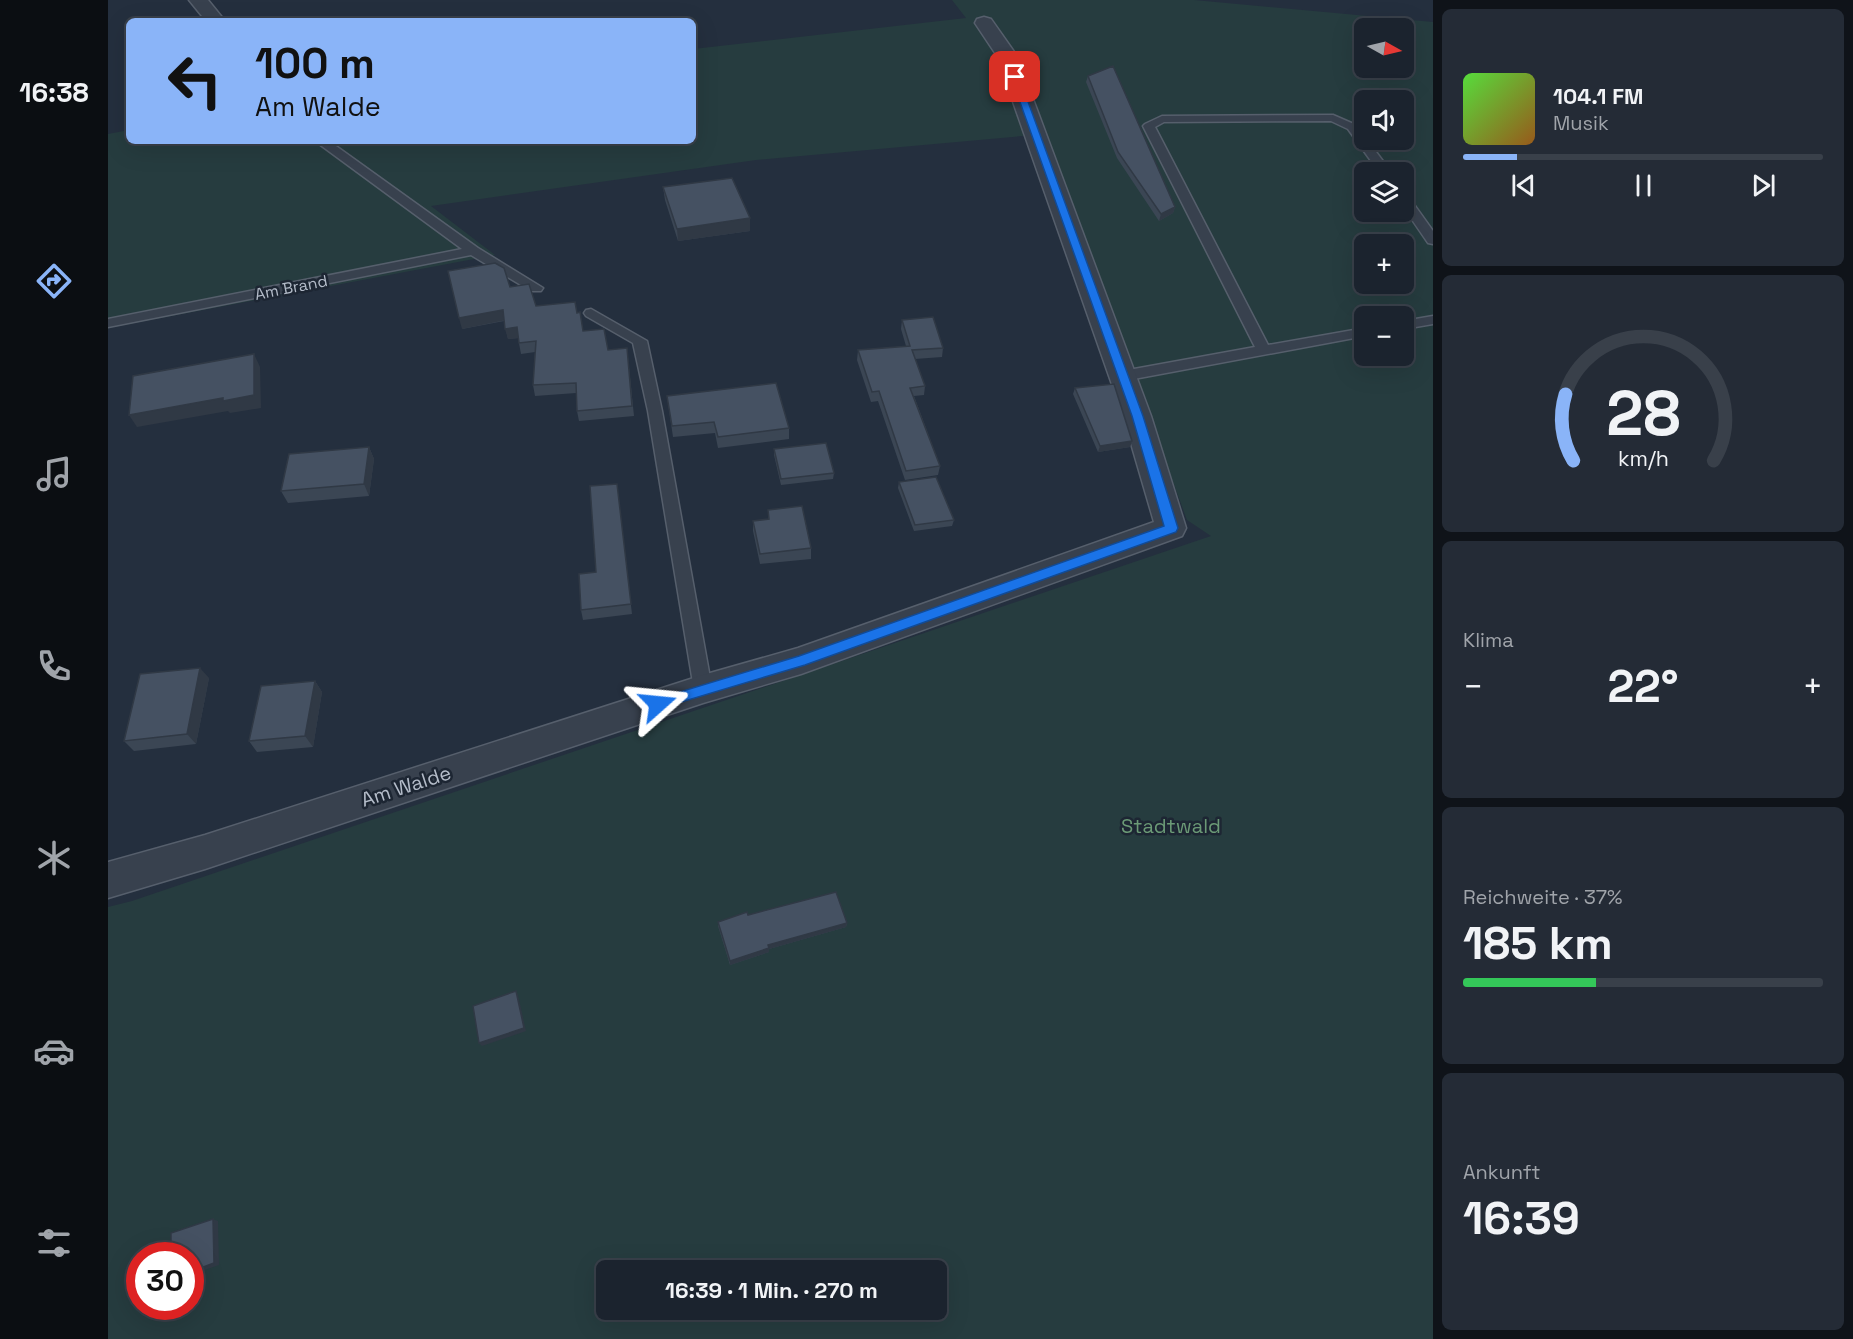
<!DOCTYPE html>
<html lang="de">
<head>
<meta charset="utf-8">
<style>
  body { margin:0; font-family:"Space Grotesk",sans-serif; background:#242b36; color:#f1f3f6; height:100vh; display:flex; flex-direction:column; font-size:22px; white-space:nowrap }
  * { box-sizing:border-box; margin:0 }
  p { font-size:20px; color:#a0a4aa }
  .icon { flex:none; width:33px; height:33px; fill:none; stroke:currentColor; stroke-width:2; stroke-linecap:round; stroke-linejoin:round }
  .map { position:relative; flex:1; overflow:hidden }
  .panel { display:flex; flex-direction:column; gap:9px; padding:9px; background:#0f1319; width:420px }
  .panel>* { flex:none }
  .hud { position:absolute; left:18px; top:18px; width:570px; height:126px; border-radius:9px; box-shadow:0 6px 24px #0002,0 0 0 2px #39404a; background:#8ab4f8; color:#111; overflow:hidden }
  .needle { width:39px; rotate:98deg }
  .controls { position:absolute; left:1246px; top:18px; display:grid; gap:12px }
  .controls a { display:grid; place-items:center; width:60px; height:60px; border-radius:9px; background:#1b232e; box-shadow:0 6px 24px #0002,0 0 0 2px #39404a; font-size:30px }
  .speed { position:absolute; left:18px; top:1242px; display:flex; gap:12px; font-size:30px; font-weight:700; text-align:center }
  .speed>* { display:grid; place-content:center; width:78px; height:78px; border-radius:50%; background:#1b232e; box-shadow:0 6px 24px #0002,0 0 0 2px #39404a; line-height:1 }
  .speed .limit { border:9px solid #d22; background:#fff; color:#111 }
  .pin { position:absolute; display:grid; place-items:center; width:51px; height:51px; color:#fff; margin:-26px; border-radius:12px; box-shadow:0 3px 9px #0006 }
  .me { position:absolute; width:66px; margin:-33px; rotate:72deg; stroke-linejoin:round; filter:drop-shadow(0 0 4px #0008) }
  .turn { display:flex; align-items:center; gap:21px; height:126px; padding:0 30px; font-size:27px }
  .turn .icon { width:78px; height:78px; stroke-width:2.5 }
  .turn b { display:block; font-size:42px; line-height:51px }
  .big { font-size:45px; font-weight:700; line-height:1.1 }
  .panel .tile { flex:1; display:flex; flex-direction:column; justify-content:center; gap:9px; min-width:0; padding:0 21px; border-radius:9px; background:#242b36 }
  .panel .dial { align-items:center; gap:0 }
  .dial svg { height:156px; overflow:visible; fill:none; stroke:#39404a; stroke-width:7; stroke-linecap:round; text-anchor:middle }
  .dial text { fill:#f1f3f6; stroke:none }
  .song { display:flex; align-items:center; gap:18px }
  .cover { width:72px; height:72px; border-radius:9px; background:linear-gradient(135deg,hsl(110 70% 55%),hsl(30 70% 35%)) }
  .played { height:6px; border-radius:3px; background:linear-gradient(90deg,#8ab4f8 15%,#39404a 15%) }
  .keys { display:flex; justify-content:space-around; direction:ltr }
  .heat { display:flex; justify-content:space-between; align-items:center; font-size:33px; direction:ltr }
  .charge { height:9px; border-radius:4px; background:linear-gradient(90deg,#34c759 37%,#39404a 0) }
  .trip { position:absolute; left:488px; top:1260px; width:351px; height:60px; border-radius:9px; background:#1b232e; box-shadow:0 6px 24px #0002,0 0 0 2px #39404a; font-weight:700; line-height:60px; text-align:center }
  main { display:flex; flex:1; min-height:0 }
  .tabs { display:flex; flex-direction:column; width:108px; justify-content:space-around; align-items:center; background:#0b0e12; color:#a0a4aa }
  .tabs .icon { width:42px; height:42px }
  .tabs .on { color:#8ab4f8 }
  .tabs b { font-size:27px; color:#f1f3f6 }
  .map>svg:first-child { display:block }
  .green { fill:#263c3f; fill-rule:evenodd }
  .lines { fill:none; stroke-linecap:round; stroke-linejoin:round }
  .service-casing { stroke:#565f6c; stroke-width:3 }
  .minor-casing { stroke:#565f6c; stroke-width:3 }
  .service { fill:#38414e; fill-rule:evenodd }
  .minor { fill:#38414e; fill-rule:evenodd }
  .wall { fill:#3b4654 }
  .shaded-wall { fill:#303945 }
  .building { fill:#455162; stroke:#303945; stroke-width:1.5 }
  .route { fill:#1a73e8; stroke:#114b97; stroke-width:1.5 }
  .labels { text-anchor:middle; stroke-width:5; stroke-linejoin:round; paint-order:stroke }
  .far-street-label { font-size:16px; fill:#b4bcc9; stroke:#1d2633 }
  .street-label { font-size:20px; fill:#b4bcc9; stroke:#1d2633 }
  .park-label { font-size:20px; fill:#6b9a76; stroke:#1d2633 }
</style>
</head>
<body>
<main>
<nav class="tabs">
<b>16:38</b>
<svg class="icon on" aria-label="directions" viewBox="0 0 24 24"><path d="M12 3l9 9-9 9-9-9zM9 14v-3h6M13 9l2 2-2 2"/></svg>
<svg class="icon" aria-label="music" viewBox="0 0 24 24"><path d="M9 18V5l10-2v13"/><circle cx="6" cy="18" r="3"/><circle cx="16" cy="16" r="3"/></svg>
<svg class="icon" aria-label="phone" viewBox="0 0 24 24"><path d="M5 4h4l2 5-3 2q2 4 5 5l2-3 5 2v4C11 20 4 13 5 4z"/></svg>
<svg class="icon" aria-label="climate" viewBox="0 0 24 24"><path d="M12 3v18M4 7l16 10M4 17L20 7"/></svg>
<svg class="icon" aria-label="car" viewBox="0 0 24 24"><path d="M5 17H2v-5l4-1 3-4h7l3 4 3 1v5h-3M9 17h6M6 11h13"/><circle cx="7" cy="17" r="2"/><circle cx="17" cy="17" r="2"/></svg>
<svg class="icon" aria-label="filters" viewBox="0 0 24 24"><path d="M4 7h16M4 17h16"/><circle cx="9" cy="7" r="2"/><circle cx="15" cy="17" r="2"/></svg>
</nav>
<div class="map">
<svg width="1325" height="1339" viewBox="0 0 1325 1339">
  <rect width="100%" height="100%" fill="#242f3e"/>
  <path class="green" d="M844 0H1086L1325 22V1339H0V907L24 901 1103 536 1079 520 937 134 648 160 323 206 387 255 0 328V134L21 130V141H585V49L858 18ZM1257 28H1296V68H1257ZM1257 100H1296V140H1257ZM1257 172H1296V212H1257ZM1257 244H1296V284H1257ZM1257 316H1296V356H1257ZM32 1256H82V1306H32ZM498 1270H828V1310H498Z"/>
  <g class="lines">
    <g class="service-casing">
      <path id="service" d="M1225 115 1248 125 1283 172H1271L1240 129 1223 121 1056 122 1047 127 1160 345 1257 328V336L1015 381 1010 379 1008 376 1015 371 1147 347 1035 126 1037 124 1054 116Z
        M207 141H221L370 248 435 288 433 291H423L363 255 0 327V319L354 249Z
        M1296 195 1300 196 1325 231V244L1320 243 1296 208Z
        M483 309 539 341 554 411 604 689 601 694 595 697 589 694 586 689 540 411 525 343 478 316 476 313 478 310Z
        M1325 316V324L1296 329V321Z"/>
    </g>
    <g class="minor-casing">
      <path id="minor" d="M81 0H100L117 21H98Z
        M876 17 883 19 909 56 1043 416 1078 528 1074 536 693 674 595 703 97 869 0 898V862L97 835 595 675 690 648 1046 522 1015 416 889 56 867 23 869 19Z"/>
    </g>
    <use href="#service" class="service"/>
    <use href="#minor" class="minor"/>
  </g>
  <path class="wall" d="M980 76 1067 207 1065 213 1051 221 1009 158 978 82Z
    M555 187 642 231 570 241 557 200Z
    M402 287 428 306 469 313 475 331 500 350 519 348 526 416 471 421 469 411 468 393 427 396 425 385 427 352 413 354 410 338 400 339 396 321 354 329Z
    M794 320 835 348 834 357 807 359 817 386 816 395 806 396 832 466 830 475 797 480 770 401 763 402 749 360 750 350 798 346 793 329Z
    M967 388 1024 441 1022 447 990 452 965 394Z
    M559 396 681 428V439L610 448 607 433 565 437Z
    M261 447 266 459 261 496 180 503 173 491Z
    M666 449 726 473 725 479 673 485 666 455Z
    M791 482 846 520 844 526 806 531 790 488Z
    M510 494 524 614 475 620 473 610 488 572Z
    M660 510 703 548V559L652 564 645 531V521L660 519Z
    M101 678 88 744 26 751 16 741Z
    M207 681 214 692 205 747 149 752 141 741Z
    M640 915 739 923 738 927 661 949V952L622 965 610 926V922Z"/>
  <path class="shaded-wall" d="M1067 207 1065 213 1051 221 1053 214Z
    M642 218V231L570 241 569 229Z
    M395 310 398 320 354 329 351 318Z
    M409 327 412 338 400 339 397 329Z
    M146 354 152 367 153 408 122 413 120 411 29 427 21 415Z
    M1024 441 1022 447 990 452 992 446Z
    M261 447 266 459 261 496 256 484Z
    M92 668 101 678 88 744 79 734Z
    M207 681 214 692 205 747 197 736Z
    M739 923 738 927 661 949V952L622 965V961L660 945Z
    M408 991 410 995 418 1031 374 1046 371 1043Z
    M105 1219 110 1221 111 1265 82 1275V1272Z"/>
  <path class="building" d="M1005 66 1067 207 1053 214 1010 152 980 76Z
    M624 178 642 218 569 229 555 187Z
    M387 263 396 268 402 287 421 284 428 306 467 302 469 313 472 312 475 331 496 329 500 350 519 348 524 406 469 411 468 383 425 385 428 341 411 343 409 327 397 329 395 310 351 318 340 271Z
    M825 317 835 348 804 350 817 386 802 388 832 466 798 471 771 391 764 392 750 350 802 346 794 320Z
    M146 354V395L115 401V398L21 415 25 376Z
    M668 383 681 428 610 437 606 422 564 426 559 396Z
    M1006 384 1024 441 992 446 967 388Z
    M718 443 726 473 673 479 666 449Z
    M261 447 256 484 173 491 181 454Z
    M828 477 846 520 807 525 791 482Z
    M509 484 523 604 473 610 471 574 488 572 482 486Z
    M694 506 703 548 652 554 645 521 661 519 660 510Z
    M92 668 79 734 16 741 32 674Z
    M207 681 197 736 141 741 153 686Z
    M728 892 739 923 660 945 661 948 622 961 610 922 639 912 640 915Z
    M408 991 416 1028 371 1043 365 1006Z
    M105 1219 106 1263 82 1272V1256H63V1233Z"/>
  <path class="route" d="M907 75 911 77 1035 416 1070 528 1068 532 697 665 550 709 545 708 543 704 545 700 691 656 1056 526 1024 416 903 77Z"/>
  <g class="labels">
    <g class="far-street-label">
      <text transform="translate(183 287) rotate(-11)" y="6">Am Brand</text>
    </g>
    <g class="street-label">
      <text transform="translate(298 786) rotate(-18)" y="7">Am Walde</text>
    </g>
    <g class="park-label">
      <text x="1063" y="833">Stadtwald</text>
    </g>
  </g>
</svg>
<div class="controls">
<a><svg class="needle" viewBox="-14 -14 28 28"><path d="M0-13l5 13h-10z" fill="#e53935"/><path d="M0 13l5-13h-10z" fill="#a0a4aa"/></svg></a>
<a><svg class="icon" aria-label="sound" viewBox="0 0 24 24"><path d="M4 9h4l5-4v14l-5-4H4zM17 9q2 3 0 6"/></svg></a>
<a><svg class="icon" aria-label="layers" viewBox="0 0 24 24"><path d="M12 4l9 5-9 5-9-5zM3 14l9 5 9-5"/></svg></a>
<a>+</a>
<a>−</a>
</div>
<div class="speed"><div class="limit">30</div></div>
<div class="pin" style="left:907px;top:77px;background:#d93025"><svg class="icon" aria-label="arrive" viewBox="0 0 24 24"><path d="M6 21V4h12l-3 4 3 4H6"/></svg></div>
<svg class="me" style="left:550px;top:704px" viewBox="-20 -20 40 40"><path d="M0-17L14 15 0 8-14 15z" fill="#1a73e8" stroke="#fff" stroke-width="4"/></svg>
<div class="trip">16:39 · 1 Min. · 270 m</div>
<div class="hud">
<div class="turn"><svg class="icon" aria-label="left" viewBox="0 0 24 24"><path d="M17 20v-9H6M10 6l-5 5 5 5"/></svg><div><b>100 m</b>Am Walde</div></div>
</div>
</div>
<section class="panel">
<div class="tile">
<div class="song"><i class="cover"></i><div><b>104.1 FM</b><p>Musik</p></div></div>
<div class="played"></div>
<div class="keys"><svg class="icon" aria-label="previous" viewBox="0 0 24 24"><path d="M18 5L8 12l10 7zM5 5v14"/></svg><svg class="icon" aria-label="pause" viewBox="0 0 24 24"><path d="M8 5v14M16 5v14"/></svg><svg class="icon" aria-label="next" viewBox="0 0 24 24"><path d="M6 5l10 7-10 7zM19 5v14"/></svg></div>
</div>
<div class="tile dial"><svg viewBox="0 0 100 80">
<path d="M14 69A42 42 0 1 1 86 69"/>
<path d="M14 69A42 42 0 0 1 10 35" stroke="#8ab4f8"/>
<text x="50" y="56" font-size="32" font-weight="700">28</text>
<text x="50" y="72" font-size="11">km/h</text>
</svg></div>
<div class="tile"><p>Klima</p>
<div class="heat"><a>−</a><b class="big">22°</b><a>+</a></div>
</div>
<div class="tile"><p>Reichweite · 37%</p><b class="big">185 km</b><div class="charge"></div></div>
<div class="tile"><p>Ankunft</p><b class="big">16:39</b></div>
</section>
</main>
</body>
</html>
